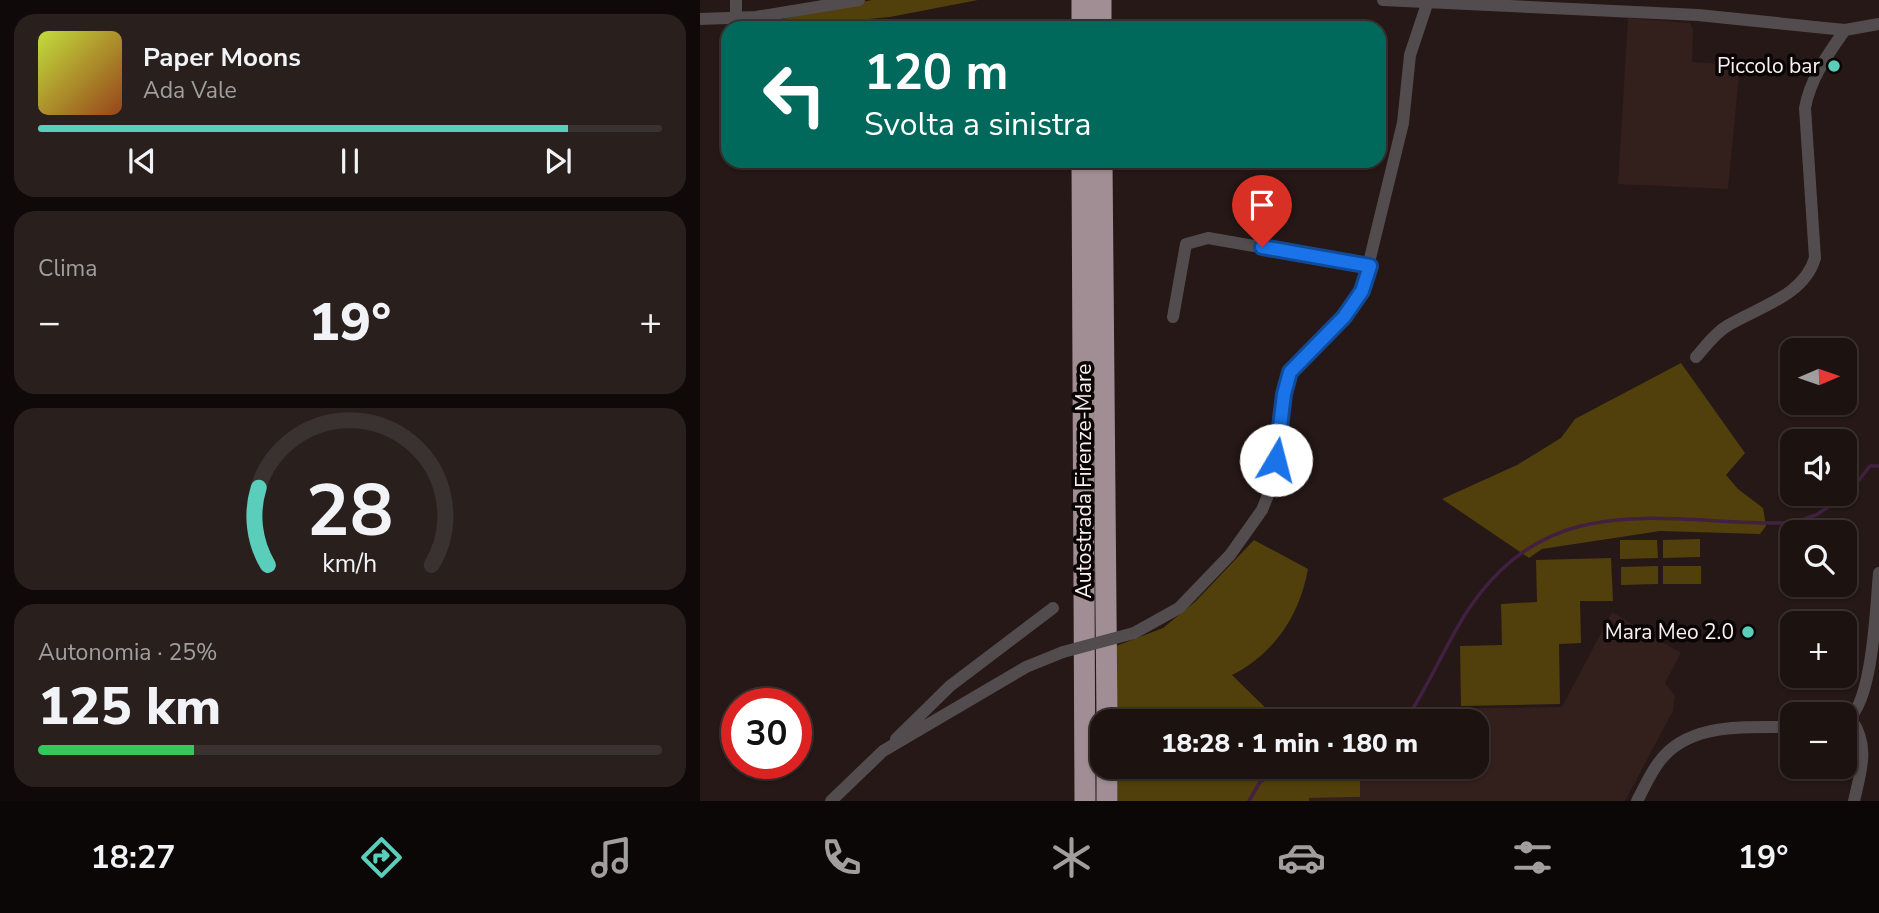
<!DOCTYPE html>
<html lang="it">
<head>
<meta charset="utf-8">
<style>
  body { margin:0; font-family:"Nunito Sans",sans-serif; background:#29201e; color:#f1f3f6; height:100vh; display:flex; flex-direction:column; font-size:26px; white-space:nowrap }
  * { box-sizing:border-box; margin:0 }
  p { font-size:23px; color:#a09e9f }
  .icon { flex:none; width:38px; height:38px; fill:none; stroke:currentColor; stroke-width:2; stroke-linecap:round; stroke-linejoin:round }
  .map { position:relative; flex:1; overflow:hidden }
  .details { display:flex; flex-direction:column; gap:14px; padding:14px; background:#0f0a09; width:700px }
  .details>* { flex:none }
  .hud { position:absolute; left:21px; top:21px; width:665px; height:147px; border-radius:21px; box-shadow:0 2px 5px #0004,0 0 0 2px #3a3230; background:#00695c; color:#fff; overflow:hidden }
  .needle { width:46px; rotate:88deg }
  .buttons { position:absolute; left:1080px; top:338px; display:grid; gap:14px }
  .buttons a { display:grid; place-items:center; width:77px; height:77px; border-radius:14px; background:#1c1210; box-shadow:0 2px 5px #0004,0 0 0 2px #3a3230; font-size:35px }
  .speed { position:absolute; left:21px; top:688px; display:flex; gap:14px; font-size:35px; font-weight:700; text-align:center }
  .speed>* { display:grid; place-content:center; width:91px; height:91px; border-radius:50%; background:#1c1210; box-shadow:0 2px 5px #0004,0 0 0 2px #3a3230; line-height:1 }
  .speed .limit { border:10px solid #d22; background:#fff; color:#111 }
  .pin { position:absolute; display:grid; place-items:center; width:60px; height:60px; color:#fff; margin:-72px -30px; border-radius:50% 50% 50% 0; rotate:-45deg; box-shadow:0 0 7px #0007 }
  .pin .icon { rotate:45deg }
  .me { position:absolute; width:77px; margin:-38px; rotate:8deg; stroke-linejoin:round; filter:drop-shadow(0 0 5px #0008) }
  .turn { display:flex; align-items:center; gap:24px; height:147px; padding:0 28px; font-size:32px }
  .turn .icon { width:91px; height:91px; stroke-width:2.5 }
  .turn b { display:block; font-size:49px; line-height:60px }
  .big { font-size:52px; font-weight:800; line-height:1.1 }
  .details .widget { flex:1; display:flex; flex-direction:column; justify-content:center; gap:10px; min-width:0; padding:0 24px; border-radius:21px; background:#29201e }
  .details .dial { align-items:center; gap:0 }
  .dial svg { height:182px; overflow:visible; fill:none; stroke:#3a3230; stroke-width:7; stroke-linecap:round; text-anchor:middle }
  .dial text { fill:#f1f3f6; stroke:none }
  .song { display:flex; align-items:center; gap:21px }
  .cover { width:84px; height:84px; border-radius:10px; background:linear-gradient(135deg,hsl(70 70% 55%),hsl(20 70% 35%)) }
  .played { height:7px; border-radius:4px; background:linear-gradient(90deg,#5bcebb 85%,#3a3230 85%) }
  .keys { display:flex; justify-content:space-around; direction:ltr }
  .heat { display:flex; justify-content:space-between; align-items:center; font-size:38px; direction:ltr }
  .charge { height:10px; border-radius:5px; background:linear-gradient(90deg,#34c759 25%,#3a3230 0) }
  .trip { position:absolute; left:390px; top:709px; width:399px; height:70px; border-radius:21px; background:#1c1210; box-shadow:0 2px 5px #0004,0 0 0 2px #3a3230; font-weight:800; line-height:70px; text-align:center }
  .dock { display:flex; height:112px; justify-content:space-around; align-items:center; background:#0b0706; color:#a09e9f }
  .dock .icon { width:49px; height:49px }
  .dock .active { color:#5bcebb }
  .dock b { font-size:32px; color:#f1f3f6 }
  main { display:flex; flex:1; min-height:0 }
  .map>svg:first-child { display:block }
  .built { fill:#331f1c }
  .green { fill:#51400c }
  .lines { fill:none; stroke-linecap:round; stroke-linejoin:round }
  .stream { stroke:#412041; stroke-width:3.5 }
  .street { stroke:#534c4e; stroke-width:12 }
  .highway { stroke:#a08e94; stroke-width:21 }
  .street-bridge { stroke:#534c4e; stroke-width:12 }
  .route-casing { stroke:#114b97; stroke-width:18 }
  .route { stroke:#1a73e8; stroke-width:12 }
  .poi-dot { fill:#5bcebb; stroke:#0a0505; stroke-width:2.5 }
  .labels { text-anchor:middle; stroke-width:7; stroke-linejoin:round; paint-order:stroke }
  .poi-label { font-size:21px; fill:#fbf1f0; stroke:#0a0505; text-anchor:end }
  .street-label { font-size:21px; fill:#fbf1f0; stroke:#0a0505 }
</style>
</head>
<body>
<main>
<section class="details">
<div class="widget">
<div class="song"><i class="cover"></i><div><b>Paper Moons</b><p>Ada Vale</p></div></div>
<div class="played"></div>
<div class="keys"><svg class="icon" aria-label="previous" viewBox="0 0 24 24"><path d="M18 5L8 12l10 7zM5 5v14"/></svg><svg class="icon" aria-label="pause" viewBox="0 0 24 24"><path d="M8 5v14M16 5v14"/></svg><svg class="icon" aria-label="next" viewBox="0 0 24 24"><path d="M6 5l10 7-10 7zM19 5v14"/></svg></div>
</div>
<div class="widget"><p>Clima</p>
<div class="heat"><a>−</a><b class="big">19°</b><a>+</a></div>
</div>
<div class="widget dial"><svg viewBox="0 0 100 80">
<path d="M14 69A42 42 0 1 1 86 69"/>
<path d="M14 69A42 42 0 0 1 10 35" stroke="#5bcebb"/>
<text x="50" y="56" font-size="32" font-weight="700">28</text>
<text x="50" y="72" font-size="11">km/h</text>
</svg></div>
<div class="widget"><p>Autonomia · 25%</p><b class="big">125 km</b><div class="charge"></div></div>
</section>
<div class="map">
<svg width="1179" height="801" viewBox="0 0 1179 801">
  <rect width="100%" height="100%" fill="#251816"/>
  <path class="built" d="M928 18 990 23 993 29 992 62 1040 65 1028 189 918 184Z
    M912 612 981 653 965 683 975 696 973 711 925 801H609V798L660 797V767L777 766V721H715L727 709 862 707Z"/>
  <path class="green" d="M172 0H278L190 17 85 27 73 21Z
    M981 363 1045 453 1026 475 1038 489 1063 508 1066 526 1060 534 960 531 842 549 829 558 742 499 817 465 861 438 875 419Z
    M1000 539V557L963 558V540Z
    M554 540 608 569C600 615 574 654 532 675L579 721H417L416 646 463 628 496 601Z
    M920 540H957L958 558 920 559Z
    M911 558 913 601H880L881 643 859 644 860 704 761 706 760 646 802 645 801 604 837 602 836 560Z
    M958 566V584L921 585V567Z
    M963 566H1001V584H963Z
    M418 767H660V797L609 798V801H418Z"/>
  <g class="lines">
    <path class="stream" d="M705 721C729 686 745 645 768 610 853 483 968 526 1093 523L1116 515 1148 494 1170 466H1179
      M549 801 560 782 585 766"/>
    <path class="street" d="M683 0 998 15 1145 30 1179 24
      M36 16V0
      M0 19 56 17 159 0
      M473 317 486 244 508 238 670 266
      M996 357C1005 347 1015 333 1027 326 1058 307 1104 296 1115 258L1105 108C1110 79 1128 54 1145 30
      M434 633 479 608 530 555 562 510 573 483 584 394 590 372 644 317 662 291 703 123 710 55 727 4
      M1151 719C1170 746 1161 770 1154 801
      M1144 721C1173 711 1176 603 1179 573
      M196 739 250 686 353 608
      M131 801 183 751 326 667 363 652
      M937 801C944 788 950 774 959 762 989 721 1047 728 1092 727"/>
    <path class="highway" d="M382 0V28
      M401 0V28
      M382 161 385 801
      M402 161 407 721
      M407 766V801"/>
    <path class="street-bridge" d="M363 652 434 633"/>
  </g>
  <g class="lines">
    <g class="route-casing">
      <path id="route" d="M562 247 670 266 662 291 644 317 590 372 584 394 576 460"/>
    </g>
    <use href="#route" class="route"/>
  </g>
  <g class="poi-dot">
    <circle cx="1134" cy="66" r="7"/>
    <circle cx="1048" cy="632" r="7"/>
  </g>
  <g class="labels">
    <g class="poi-label">
      <text x="1120" y="73">Piccolo bar</text>
      <text x="1034" y="639">Mara Meo 2.0</text>
    </g>
    <g class="street-label">
      <text transform="translate(384 481) rotate(-90)" y="7">Autostrada Firenze-Mare</text>
    </g>
  </g>
</svg>
<div class="buttons">
<a><svg class="needle" viewBox="-14 -14 28 28"><path d="M0-13l5 13h-10z" fill="#e53935"/><path d="M0 13l5-13h-10z" fill="#a09e9f"/></svg></a>
<a><svg class="icon" aria-label="sound" viewBox="0 0 24 24"><path d="M4 9h4l5-4v14l-5-4H4zM17 9q2 3 0 6"/></svg></a>
<a><svg class="icon" aria-label="search" viewBox="0 0 24 24"><circle cx="10" cy="10" r="6"/><path d="M15 15l6 6"/></svg></a>
<a>+</a>
<a>−</a>
</div>
<div class="speed"><div class="limit">30</div></div>
<div class="pin" style="left:562px;top:247px;background:#d93025"><svg class="icon" aria-label="arrive" viewBox="0 0 24 24"><path d="M6 21V4h12l-3 4 3 4H6"/></svg></div>
<svg class="me" style="left:576px;top:460px" viewBox="-20 -20 40 40"><circle r="19" fill="#fff"/><path d="M0-13L10 11 0 6-10 11z" fill="#1a73e8"/></svg>
<div class="trip">18:28 · 1 min · 180 m</div>
<div class="hud">
<div class="turn"><svg class="icon" aria-label="left" viewBox="0 0 24 24"><path d="M17 20v-9H6M10 6l-5 5 5 5"/></svg><div><b>120 m</b>Svolta a sinistra</div></div>
</div>
</div>
</main>
<nav class="dock">
<b>18:27</b>
<svg class="icon active" aria-label="directions" viewBox="0 0 24 24"><path d="M12 3l9 9-9 9-9-9zM9 14v-3h6M13 9l2 2-2 2"/></svg>
<svg class="icon" aria-label="music" viewBox="0 0 24 24"><path d="M9 18V5l10-2v13"/><circle cx="6" cy="18" r="3"/><circle cx="16" cy="16" r="3"/></svg>
<svg class="icon" aria-label="phone" viewBox="0 0 24 24"><path d="M5 4h4l2 5-3 2q2 4 5 5l2-3 5 2v4C11 20 4 13 5 4z"/></svg>
<svg class="icon" aria-label="climate" viewBox="0 0 24 24"><path d="M12 3v18M4 7l16 10M4 17L20 7"/></svg>
<svg class="icon" aria-label="car" viewBox="0 0 24 24"><path d="M5 17H2v-5l4-1 3-4h7l3 4 3 1v5h-3M9 17h6M6 11h13"/><circle cx="7" cy="17" r="2"/><circle cx="17" cy="17" r="2"/></svg>
<svg class="icon" aria-label="filters" viewBox="0 0 24 24"><path d="M4 7h16M4 17h16"/><circle cx="9" cy="7" r="2"/><circle cx="15" cy="17" r="2"/></svg>
<b>19°</b>
</nav>
</body>
</html>
